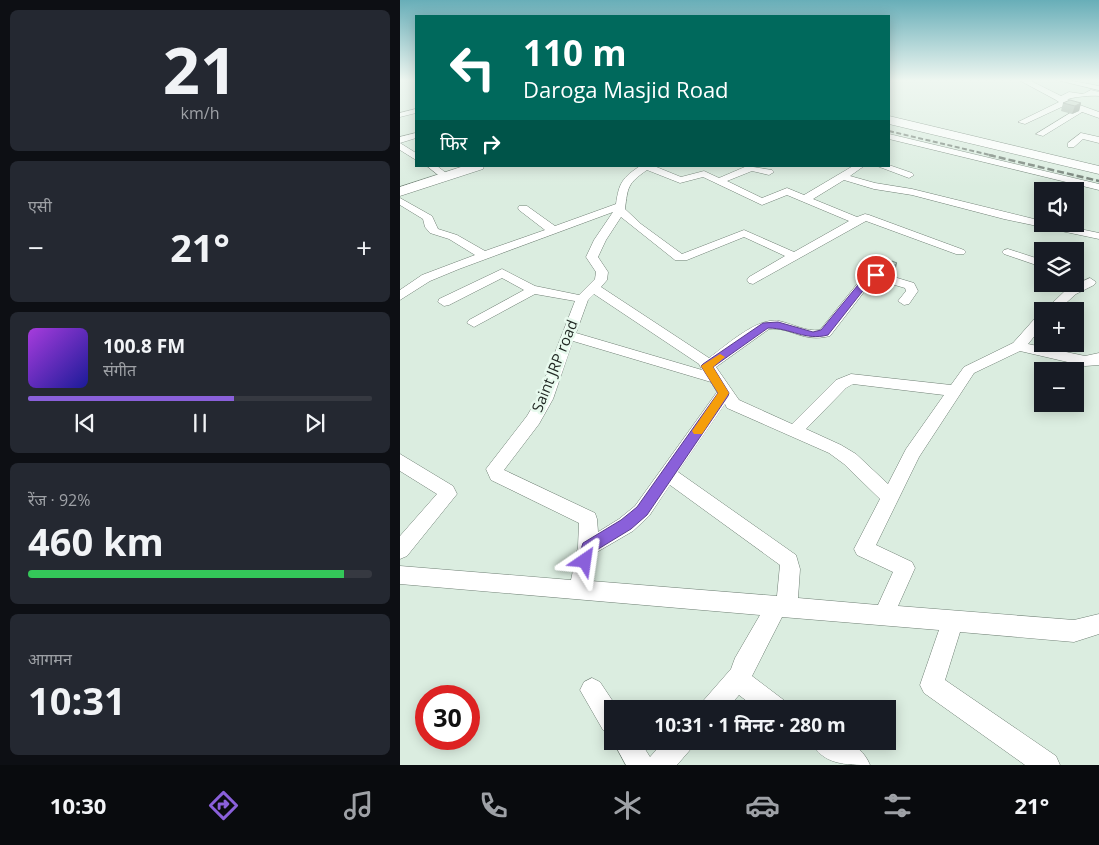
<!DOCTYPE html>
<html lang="hi">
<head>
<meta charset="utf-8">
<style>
  body { margin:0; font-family:"Open Sans","Noto Sans Devanagari",sans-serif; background:#242831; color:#f1f3f6; height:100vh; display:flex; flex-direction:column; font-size:19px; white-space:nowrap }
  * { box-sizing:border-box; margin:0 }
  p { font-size:16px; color:#9ea1a6 }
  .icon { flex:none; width:28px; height:28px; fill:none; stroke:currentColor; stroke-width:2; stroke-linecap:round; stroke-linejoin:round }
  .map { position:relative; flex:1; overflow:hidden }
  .details { display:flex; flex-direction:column; gap:10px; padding:10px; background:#0d0f14; width:400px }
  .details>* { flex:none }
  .banner { position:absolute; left:15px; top:15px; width:475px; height:152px; border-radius:0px; box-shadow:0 2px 12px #0003; background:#00695c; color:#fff; overflow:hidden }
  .tools { position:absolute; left:634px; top:182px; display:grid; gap:10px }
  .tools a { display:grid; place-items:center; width:50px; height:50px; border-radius:0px; background:#171b24; box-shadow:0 2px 12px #0003; font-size:25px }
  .speed { position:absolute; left:15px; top:685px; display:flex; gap:10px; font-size:25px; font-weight:700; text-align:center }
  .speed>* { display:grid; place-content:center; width:65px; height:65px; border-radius:50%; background:#171b24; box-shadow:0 2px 12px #0003; line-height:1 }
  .speed .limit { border:8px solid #d22; background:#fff; color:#111 }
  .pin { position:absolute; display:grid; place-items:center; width:42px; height:42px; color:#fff; margin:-21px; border:2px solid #fff; border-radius:50%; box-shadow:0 1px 5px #0007 }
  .me { position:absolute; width:55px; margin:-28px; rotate:32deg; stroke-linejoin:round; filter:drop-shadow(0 0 4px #0008) }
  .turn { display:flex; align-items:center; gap:18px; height:105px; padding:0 25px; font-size:22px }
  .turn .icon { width:65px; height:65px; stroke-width:2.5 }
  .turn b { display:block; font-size:35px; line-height:42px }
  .then { display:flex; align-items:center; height:48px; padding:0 25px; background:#0003; gap:10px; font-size:19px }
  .big { font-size:38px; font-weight:700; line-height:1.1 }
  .details .card { flex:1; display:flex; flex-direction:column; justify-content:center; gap:8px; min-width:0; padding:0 18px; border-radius:8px; background:#242831 }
  .details .dial { align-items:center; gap:0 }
  .dial b { font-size:65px; line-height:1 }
  .song { display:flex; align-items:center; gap:15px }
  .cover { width:60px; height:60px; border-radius:8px; background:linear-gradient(135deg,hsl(280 70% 55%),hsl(240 70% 35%)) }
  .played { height:5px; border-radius:2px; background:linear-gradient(90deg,#8a60da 60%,#363941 60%) }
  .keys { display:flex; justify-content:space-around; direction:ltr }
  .heat { display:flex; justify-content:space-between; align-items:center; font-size:28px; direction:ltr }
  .charge { height:8px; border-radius:4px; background:linear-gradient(90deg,#34c759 92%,#363941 0) }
  .trip { position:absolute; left:204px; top:700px; width:292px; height:50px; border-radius:0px; background:#171b24; box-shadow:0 2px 12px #0003; font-weight:700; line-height:50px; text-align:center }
  .tab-bar { display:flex; height:80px; justify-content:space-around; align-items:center; background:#090b0e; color:#9ea1a6 }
  .tab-bar .icon { width:35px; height:35px }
  .tab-bar .selected { color:#8a60da }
  .tab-bar b { font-size:22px; color:#f1f3f6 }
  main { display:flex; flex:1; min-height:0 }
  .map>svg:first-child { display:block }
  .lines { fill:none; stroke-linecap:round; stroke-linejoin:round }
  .minor-casing { stroke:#708075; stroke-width:1 }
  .tertiary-casing { stroke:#708075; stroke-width:1 }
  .secondary-casing { stroke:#708075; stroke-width:1 }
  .primary-casing { stroke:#708075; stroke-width:1 }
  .minor { fill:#fff; fill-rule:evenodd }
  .tertiary { fill:#fff; fill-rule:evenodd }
  .secondary { fill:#fff; fill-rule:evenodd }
  .primary { fill:#fff; fill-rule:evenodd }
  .rail-far1 { stroke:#748077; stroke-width:2; stroke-dasharray:5 2.5; stroke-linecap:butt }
  .rail { stroke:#748077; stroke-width:2.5; stroke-dasharray:7 3; stroke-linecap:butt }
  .wall { fill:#9daca2 }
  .shaded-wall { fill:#808c84 }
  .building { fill:#b7c8bc; stroke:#808c84 }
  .route { fill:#8a60da; stroke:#5a3e8e }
  .slow { fill:#f59e0b }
  .labels { text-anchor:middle; stroke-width:5; stroke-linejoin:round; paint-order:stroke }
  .street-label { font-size:15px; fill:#1f2621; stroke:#e8faee }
</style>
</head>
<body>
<main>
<section class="details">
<div class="card dial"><b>21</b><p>km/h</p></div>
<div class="card"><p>एसी</p>
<div class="heat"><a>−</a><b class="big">21°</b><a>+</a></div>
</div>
<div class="card">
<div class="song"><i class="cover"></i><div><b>100.8 FM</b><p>संगीत</p></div></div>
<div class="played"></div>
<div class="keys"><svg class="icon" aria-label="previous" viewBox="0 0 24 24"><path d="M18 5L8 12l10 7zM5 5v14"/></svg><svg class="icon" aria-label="pause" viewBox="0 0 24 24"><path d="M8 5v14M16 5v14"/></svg><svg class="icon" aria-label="next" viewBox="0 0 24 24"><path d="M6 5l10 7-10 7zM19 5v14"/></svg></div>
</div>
<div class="card"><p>रेंज · 92%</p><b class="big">460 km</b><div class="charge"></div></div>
<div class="card"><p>आगमन</p><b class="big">10:31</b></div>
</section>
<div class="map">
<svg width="699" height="765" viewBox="0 0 699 765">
  <rect width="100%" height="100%" fill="#dbede0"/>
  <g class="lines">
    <g class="minor-casing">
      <path id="minor" d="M657 80H668L699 86V90Z
        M691 90 699 92V96C693 95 671 97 666 100L669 102 668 104 625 124 618 122 659 102 656 100 657 98 669 92 683 94Z
        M680 107 687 109 643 136 636 134Z
        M16 109V113L0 117V113Z
        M16 133V138L0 143V137Z
        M681 133 699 137V143L683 139 674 147H668V143Z
        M489 134 699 184V190L489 139Z
        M0 143 16 153V160L0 150Z
        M489 165 512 173 514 175 509 178 477 166Z
        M27 166H37L50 176 48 178H42Z
        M240 166H254L281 177 304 171 319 178 347 166 372 170 374 172 369 175 352 171 327 181 362 198 387 188 404 195 453 166H464L450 176 475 183 512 189 642 221V224H656L699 233V239L604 219 512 195 474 189 444 180 413 199 457 217 465 214 469 215 564 250 566 252 564 254H556L466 221 353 284 349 283 347 280 349 277 385 256 344 237 287 260H275L221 217 206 240 198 257 208 272 207 280 201 287 309 358C327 345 357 317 379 321 393 324 406 332 420 330L466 273 474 271 514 283 518 291 509 304 504 305 498 301 506 291 505 288 474 279 430 336C402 343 392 327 369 329L316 367 339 400 392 424 436 380 451 374 551 385 564 367 613 343 637 316 642 315V327L628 344 685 356 699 353V365L685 366 620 351 574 373 519 457 476 545 512 562 515 568 498 606 674 620 699 614V634L674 642 560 632 545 680 656 756 660 765H625L524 693 520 685 539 630 382 617 352 676 385 701 389 709H357L339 695 327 709H299L303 701 331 669 335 658 360 615 0 584V566L171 580 178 547 179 523 91 480 86 469 127 416 137 399 175 301 135 294 74 327 67 323 69 320 124 290 102 278 49 305 44 306 38 302 39 299 102 269 135 286 179 295 195 279 196 272 186 257 194 240 213 212 59 269 30 281 0 300V290L22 275 75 255 49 239 30 233 25 227 23 219 0 205V198L32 216 38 229 57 235 85 251 145 230 119 210 118 208 119 206H127L155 226 216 204C219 183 222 178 240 166ZM247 170 280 183 303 177 362 205 387 195 449 221 394 252 344 230 282 254 241 224 225 209C228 187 227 184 247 170ZM194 294 299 364 302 370 176 333 188 300ZM173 341 311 382 317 392 235 506 219 519 198 532 197 519 195 513 104 470 139 424 153 399ZM453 384 544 395 506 449 488 484 456 454 441 445 406 429 446 388ZM325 404 327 408 429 453 444 464 480 499 454 549 457 555 493 572 478 605 398 598 400 569 396 555 278 472ZM270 485 380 565 377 596 191 581 197 552 233 531 249 516Z
        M608 249 642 260V267L604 254 602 252 604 250Z
        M690 278 696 282 694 285 676 294 657 311H644L668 288Z
        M0 454 53 486 57 494 7 556 0 559V536L37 494 0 471Z
        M192 678 200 682 218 709H212V733L203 730 180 690 184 682Z
        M213 741H240L250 757 264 741H293L290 750 277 765H226Z
        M411 741C435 741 459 738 470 765 446 765 422 765 411 741Z"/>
    </g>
    <g class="tertiary-casing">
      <path id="tertiary" d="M619 80H629L677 104 699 112V118L671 108Z"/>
    </g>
    <g class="secondary-casing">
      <path id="secondary" d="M64 166H84L83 169 0 196V187Z"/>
    </g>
    <g class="primary-casing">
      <path id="primary" d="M489 116 699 166V174L489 124Z"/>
    </g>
    <use href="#minor" class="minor"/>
    <use href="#tertiary" class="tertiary"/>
    <use href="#secondary" class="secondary"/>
    <use href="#primary" class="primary"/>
    <path class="rail-far1" d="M489 131 594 156"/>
    <path class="rail" d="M589 155 699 181"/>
  </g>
  <path class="wall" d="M663 103H681L679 111 672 114 661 111Z
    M496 268 487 276 482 274 483 269Z"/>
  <path class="shaded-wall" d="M681 103 679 111 672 114 675 106Z
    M497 263 496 268 487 276 488 271Z"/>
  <path class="building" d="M670 100 681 103 675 106 663 103Z
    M492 261 497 263 488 271 483 269Z"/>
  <linearGradient id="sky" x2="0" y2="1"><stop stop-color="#68aeb8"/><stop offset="0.43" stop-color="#eff7f1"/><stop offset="1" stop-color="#eff7f1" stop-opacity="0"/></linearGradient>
  <rect width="699" height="187" fill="url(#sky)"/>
  <path class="route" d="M476 272 481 275 480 277 473 278 428 335C405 341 391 328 368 328L313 367 329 393 328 396 247 515 231 529 195 551 190 566 185 568 180 566 177 561 183 543 221 520 237 507 318 393 301 366 303 364 363 323 378 322 413 332 421 330 467 274Z"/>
  <path class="slow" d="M320 354 325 357 313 367 329 393 302 434H294L292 431 318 393 301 366Z"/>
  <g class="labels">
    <g class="street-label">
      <text transform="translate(155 366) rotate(-68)" y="5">Saint JRP road</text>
    </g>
  </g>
</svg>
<div class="tools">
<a><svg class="icon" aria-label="sound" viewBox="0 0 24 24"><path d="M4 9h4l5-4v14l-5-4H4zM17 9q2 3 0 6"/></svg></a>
<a><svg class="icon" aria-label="layers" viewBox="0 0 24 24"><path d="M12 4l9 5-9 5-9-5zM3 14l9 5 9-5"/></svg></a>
<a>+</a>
<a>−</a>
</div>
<div class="speed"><div class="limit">30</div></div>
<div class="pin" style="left:476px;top:275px;background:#d93025"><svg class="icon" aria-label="arrive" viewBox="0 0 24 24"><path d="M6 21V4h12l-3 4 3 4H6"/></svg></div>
<svg class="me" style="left:185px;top:561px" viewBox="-20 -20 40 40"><path d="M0-17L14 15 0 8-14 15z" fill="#8a60da" stroke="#fff" stroke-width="4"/></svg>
<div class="trip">10:31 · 1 मिनट · 280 m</div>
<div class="banner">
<div class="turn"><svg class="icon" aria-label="left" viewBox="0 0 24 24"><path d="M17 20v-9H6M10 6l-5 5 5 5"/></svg><div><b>110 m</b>Daroga Masjid Road</div></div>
<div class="then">फिर<svg class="icon" aria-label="right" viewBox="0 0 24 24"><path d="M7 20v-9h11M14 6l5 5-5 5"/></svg></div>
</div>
</div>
</main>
<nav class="tab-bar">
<b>10:30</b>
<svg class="icon selected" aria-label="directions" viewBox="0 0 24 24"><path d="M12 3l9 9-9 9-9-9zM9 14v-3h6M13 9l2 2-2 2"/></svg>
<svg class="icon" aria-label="music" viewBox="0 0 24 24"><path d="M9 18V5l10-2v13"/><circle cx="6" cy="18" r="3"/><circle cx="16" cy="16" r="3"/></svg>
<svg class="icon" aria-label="phone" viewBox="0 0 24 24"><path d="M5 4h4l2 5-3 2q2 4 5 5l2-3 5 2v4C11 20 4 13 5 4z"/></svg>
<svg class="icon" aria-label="climate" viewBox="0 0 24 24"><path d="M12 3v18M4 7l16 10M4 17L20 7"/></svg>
<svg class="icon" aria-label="car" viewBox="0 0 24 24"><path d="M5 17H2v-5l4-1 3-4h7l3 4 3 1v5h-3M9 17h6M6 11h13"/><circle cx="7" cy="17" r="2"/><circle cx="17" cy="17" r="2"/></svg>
<svg class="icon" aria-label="filters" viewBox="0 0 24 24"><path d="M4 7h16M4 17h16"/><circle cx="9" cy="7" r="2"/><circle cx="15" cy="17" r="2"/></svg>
<b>21°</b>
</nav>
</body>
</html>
